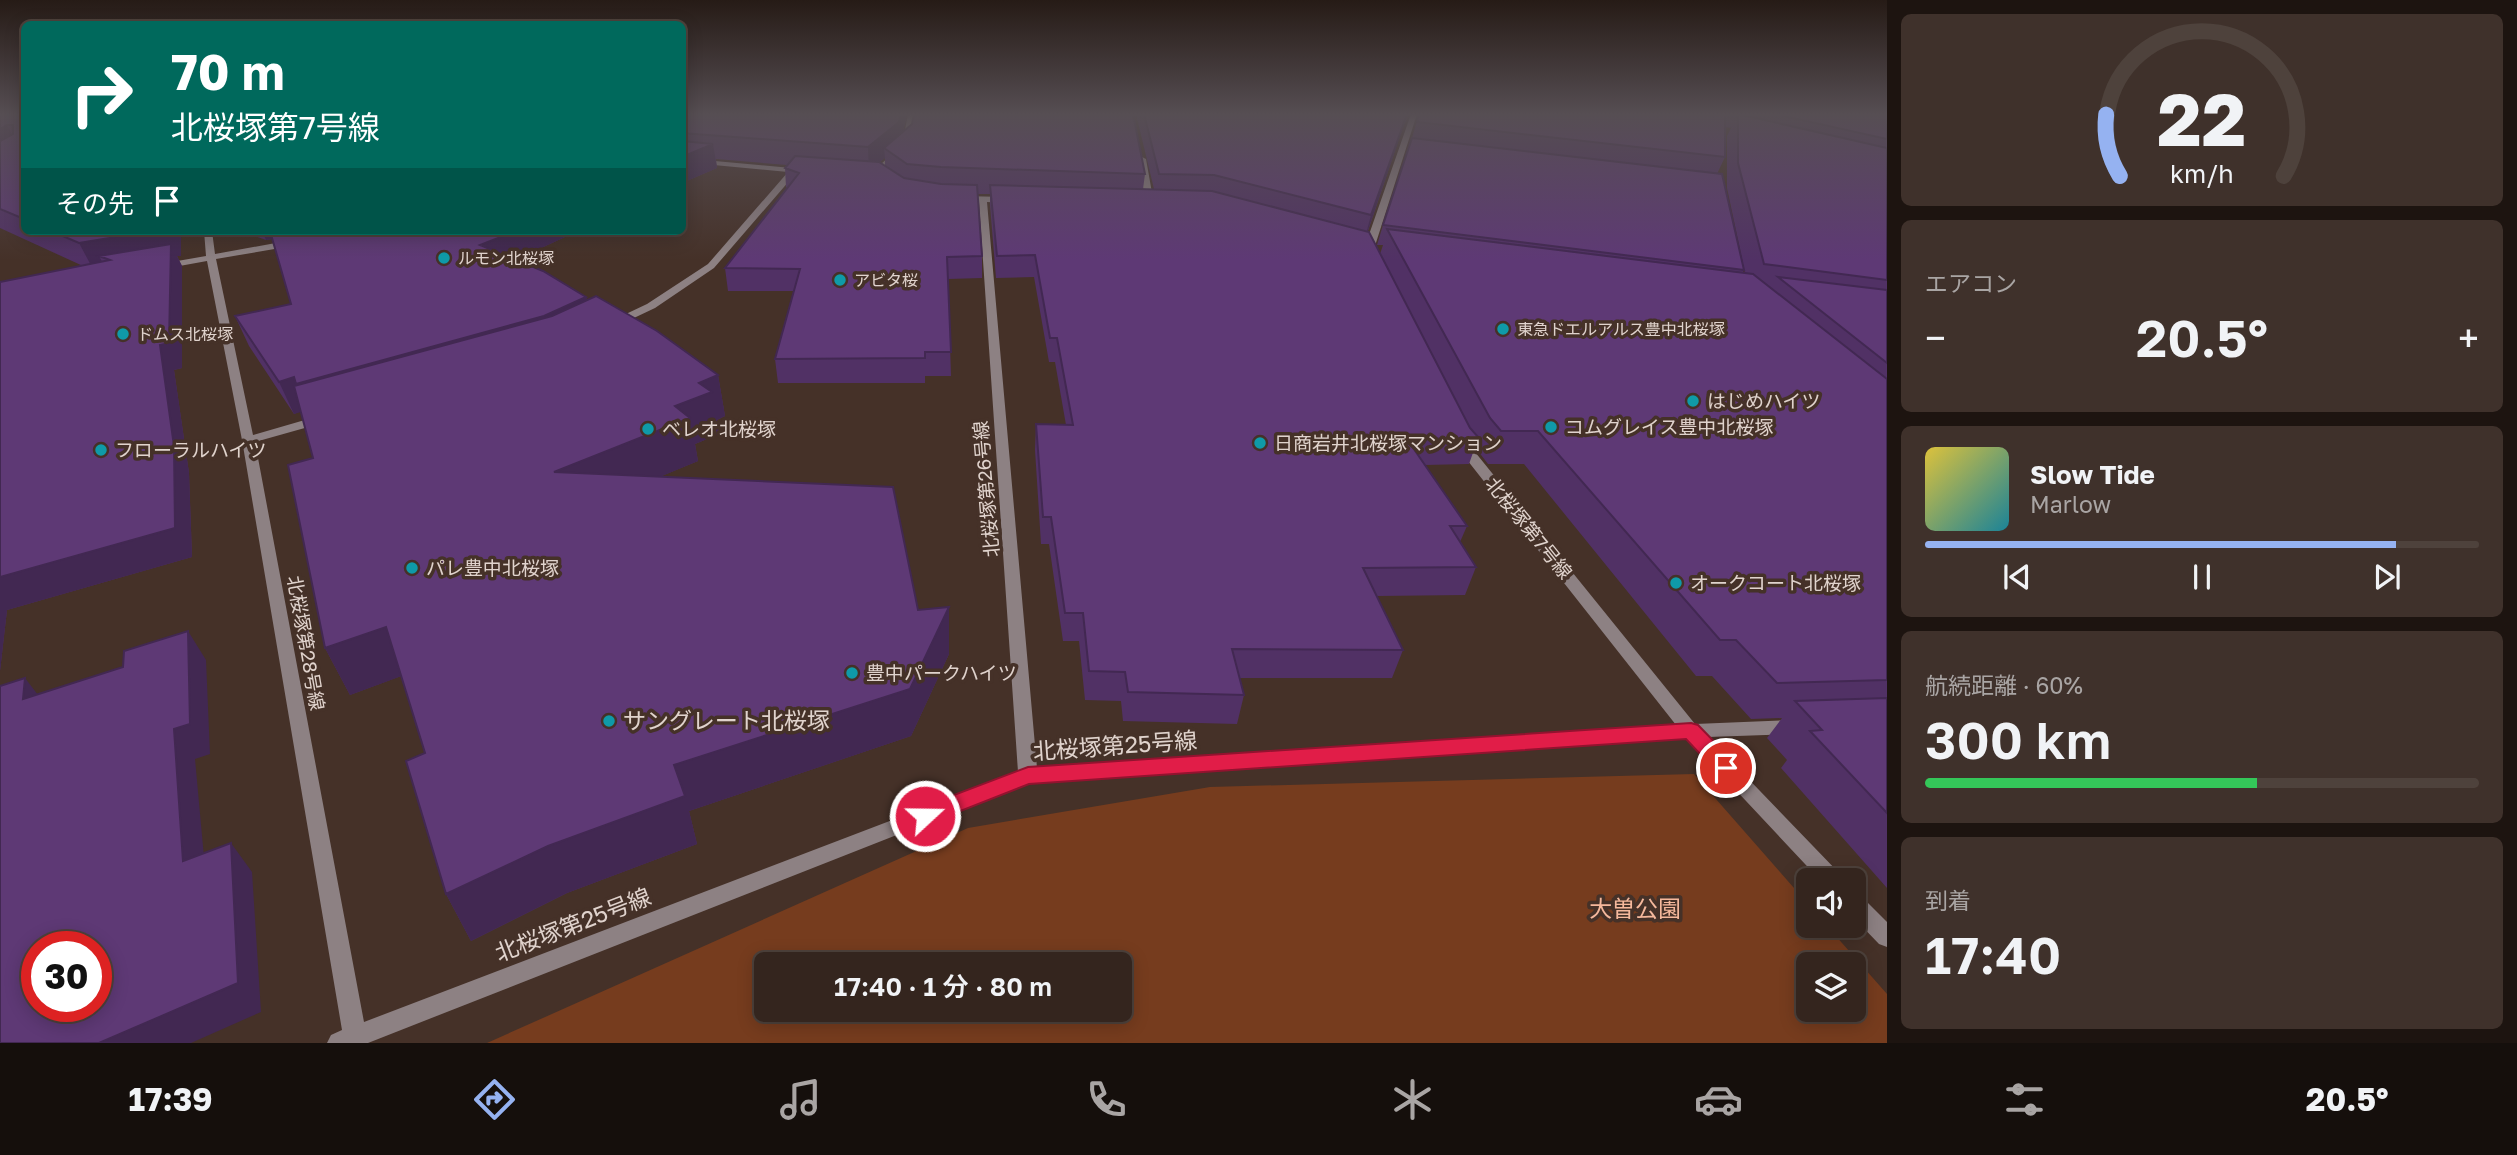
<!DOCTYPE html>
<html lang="ja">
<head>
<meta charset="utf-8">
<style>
  body { margin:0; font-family:"Golos Text","Noto Sans JP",sans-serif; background:#3f312b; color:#f1f3f6; height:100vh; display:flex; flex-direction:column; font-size:26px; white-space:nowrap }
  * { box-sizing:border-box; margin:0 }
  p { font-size:23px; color:#a9a5a4 }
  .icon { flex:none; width:38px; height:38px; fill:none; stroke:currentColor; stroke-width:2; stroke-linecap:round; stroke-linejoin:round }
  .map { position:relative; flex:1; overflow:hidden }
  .details { display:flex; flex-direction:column; gap:14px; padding:14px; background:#1d1410; width:630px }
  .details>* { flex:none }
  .banner { position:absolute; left:21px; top:21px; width:665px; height:214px; border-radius:10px; box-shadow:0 4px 18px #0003,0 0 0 2px #4e423c; background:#00695c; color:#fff; overflow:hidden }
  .buttons { position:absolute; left:1796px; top:868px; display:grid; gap:14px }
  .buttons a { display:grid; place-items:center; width:70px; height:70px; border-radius:10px; background:#34251e; box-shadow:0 4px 18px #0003,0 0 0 2px #4e423c; font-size:35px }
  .speed { position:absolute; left:21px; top:931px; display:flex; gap:14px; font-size:35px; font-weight:700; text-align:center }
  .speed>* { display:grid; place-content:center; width:91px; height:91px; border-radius:50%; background:#34251e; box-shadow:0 4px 18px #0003,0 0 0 2px #4e423c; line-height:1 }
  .speed .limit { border:10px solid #d22; background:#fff; color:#111 }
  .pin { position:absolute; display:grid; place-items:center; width:60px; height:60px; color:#fff; margin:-30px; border:4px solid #fff; border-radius:50%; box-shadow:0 2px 7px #0007 }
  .me { position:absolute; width:77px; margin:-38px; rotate:69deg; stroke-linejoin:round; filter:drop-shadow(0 0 5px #0008) }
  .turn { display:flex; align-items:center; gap:24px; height:147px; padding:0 35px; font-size:32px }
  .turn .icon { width:91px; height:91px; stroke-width:2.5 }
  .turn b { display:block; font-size:49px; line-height:60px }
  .then { display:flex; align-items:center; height:66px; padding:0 35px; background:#0003; gap:14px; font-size:26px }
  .big { font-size:52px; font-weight:600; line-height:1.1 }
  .details .card { flex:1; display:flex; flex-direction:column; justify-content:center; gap:10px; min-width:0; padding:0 24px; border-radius:10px; background:#3f312b }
  .details .dial { align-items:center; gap:0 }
  .dial svg { height:182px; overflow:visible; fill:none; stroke:#4e423c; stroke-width:7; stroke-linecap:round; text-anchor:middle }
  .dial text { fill:#f1f3f6; stroke:none }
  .song { display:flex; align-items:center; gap:21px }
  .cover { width:84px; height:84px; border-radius:10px; background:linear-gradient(135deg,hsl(50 70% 55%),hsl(190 70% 35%)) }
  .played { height:7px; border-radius:4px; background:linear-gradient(90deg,#95b2f1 85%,#4e423c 85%) }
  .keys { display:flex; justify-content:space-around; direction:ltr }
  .heat { display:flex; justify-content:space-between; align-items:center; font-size:38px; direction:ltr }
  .charge { height:10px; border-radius:5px; background:linear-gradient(90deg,#34c759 60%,#4e423c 0) }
  .trip { position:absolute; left:754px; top:952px; width:378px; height:70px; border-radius:10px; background:#34251e; box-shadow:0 4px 18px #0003,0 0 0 2px #4e423c; font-weight:600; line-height:70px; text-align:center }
  .dock { display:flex; height:112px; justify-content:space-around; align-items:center; background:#150f0c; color:#a9a5a4 }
  .dock .icon { width:49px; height:49px }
  .dock .selected { color:#95b2f1 }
  .dock b { font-size:32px; color:#f1f3f6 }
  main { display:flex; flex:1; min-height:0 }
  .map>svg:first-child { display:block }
  .green { fill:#763c1e; fill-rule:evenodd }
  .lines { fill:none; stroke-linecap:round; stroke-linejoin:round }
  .minor { fill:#8d8183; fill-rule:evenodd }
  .wall { fill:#513165; fill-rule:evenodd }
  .shaded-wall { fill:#422852 }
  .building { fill:#5e3975; stroke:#422852; stroke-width:2; fill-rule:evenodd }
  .route { fill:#e11d48; stroke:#92132f; stroke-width:2 }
  .culture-dot { fill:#0f9aa8; stroke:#453128; stroke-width:2.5 }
  .labels { text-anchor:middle; stroke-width:7; stroke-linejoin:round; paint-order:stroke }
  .far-poi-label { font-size:16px; fill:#e0d3cd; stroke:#453128; text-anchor:start }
  .poi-label { font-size:19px; fill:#e0d3cd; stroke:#453128; text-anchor:start }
  .street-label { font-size:19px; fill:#e0d3cd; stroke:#453128 }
  .near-poi-label { font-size:23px; fill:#e0d3cd; stroke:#453128; text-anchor:start }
  .near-street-label { font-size:23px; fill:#e0d3cd; stroke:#453128 }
  .near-park-label { font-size:23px; fill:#f5b89c; stroke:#453128 }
</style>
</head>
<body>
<main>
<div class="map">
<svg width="1887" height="1043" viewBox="0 0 1887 1043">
  <rect width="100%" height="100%" fill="#453128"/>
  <path class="green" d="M1694 774 1808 904V926H1827L1887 994V1043H487L968 828 1210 787ZM766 964H1120V1010H766ZM1808 964H1853V1010H1808Z"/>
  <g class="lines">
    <path class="minor" d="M908 114H914L910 147 874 179H868V175L902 146Z
      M1411 114H1417L1374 249 1377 255 1369 257 1364 249Z
      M1142 157 1146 159 1154 204 1150 207 1146 204 1138 159Z
      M682 158 802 169 806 171 796 173 714 268 655 308 617 326H609V322L647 304 708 264 788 172 682 162Z
      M961 196 1007 197 1011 200 1007 203 987 202 1037 768 1676 725 1464 456 1457 440 1463 436 1467 437 1475 452 1695 724 1791 720 1797 722 1800 727 1797 732 1791 734 1708 737 1840 874 1843 880H1820L1687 738 1029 783 368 1043H327L331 1035 342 1030 242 440 207 261 163 269 160 268V264L206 256 204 231H212L215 254 292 240 297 243 292 246 216 259 253 435 322 415 328 419 326 422 255 442 364 1022 1018 772 979 202 958 201 957 199Z
      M1853 893 1860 895 1887 922V947L1879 944 1853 917Z"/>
  </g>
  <path class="wall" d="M0 114H24V231H181V256H177L182 266V368L174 370 189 473 192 557 7 610 0 671V282L83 266 0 228Z
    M682 114H907L903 132 1145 174 1143 189H1154L1136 114H1409L1403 127 1368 231 1380 254 1383 245H1377L1383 225 1412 138 1419 114H1887V888L1781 768 1787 760 1767 738 1782 718 1751 719 1712 676H1696L1524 464H1488L1475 447 1469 464 1425 465 1467 526 1460 542 1476 567 1465 595 1377 596 1403 650 1392 678H1240L1244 695 1237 724 1123 721 1121 701 1085 700 1079 641H1063L1049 544H1041L1035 450 1036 424 1066 425 1055 362H1049L1034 277 996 278 990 205V194H978L982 256V278L948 279 951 376H925V383H778L775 359 794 291H728L725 268 787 188 786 187 785 168 787 165 716 159 717 168 682 183ZM1725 127 1731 128 1727 136V188L1745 273 1743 272 1744 270 1717 174 1725 157ZM885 158V166L879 162Z
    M241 231H578L539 249V252L518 261 586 297 587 301 718 375 725 416 717 420 719 434 695 444 698 461 659 477 918 610 949 607V654L911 736 689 811 697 844 567 893 471 941 446 894 425 753 401 676 350 695 325 648 313 458 301 411 294 414 249 346 235 316 291 304 272 239 266 240Z"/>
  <path class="shaded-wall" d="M901 114H907L900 145 884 148 885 158 869 171 868 147Z
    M1407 114 1400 136 1364 242 1371 215Z
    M7 125 19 148 0 162V129Z
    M713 144 717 168 682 183V157Z
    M152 231H181V256H177L182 266V368L174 370 189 473 192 557 7 610 0 671V577L110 260 99 256 106 269 94 271 79 243Z
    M262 231H321L266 240Z
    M516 231H578L539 249V252L488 273 480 245Z
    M586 297 593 327 294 414 279 382Z
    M718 375 725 416 717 420 719 434 695 444 698 461 566 516 554 472 675 406 699 383Z
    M949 607V654L911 736 689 811 697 844 567 893 471 941 446 894Z
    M386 627 407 674 350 695 325 648Z
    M188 631 206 660 210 754 195 759 207 890 183 861 174 729Z
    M25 678 48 708 23 699Z
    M231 843 252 872 261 1012 191 1043H99Z"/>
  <path class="building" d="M0 114H24V219L0 209V141L13 134V125H7L0 129Z
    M682 114H901L899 122 868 147 682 133Z
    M914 114H1133L1145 174 941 167 907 164 884 148 912 124Z
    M1144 114H1407L1371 215 1214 175 1159 174Z
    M1419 114H1725V157L1417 122Z
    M1738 114 1887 148V280L1764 264 1738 163Z
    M1775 114H1887V139Z
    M1412 138 1722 174 1744 270 1383 225Z
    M682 141 713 144 682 157Z
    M795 156 879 162 904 178 941 184 977 185 982 256 947 257 951 352H925V358L775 359 800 269 725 268 799 173 785 168Z
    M990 185 1212 191 1369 232 1470 428 1479 438 1407 439 1467 526H1450L1476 567 1363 568 1403 650 1232 649 1244 695 1128 692 1125 672 1089 671 1083 613H1065L1051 517H1043L1036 424 1073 425 1057 338H1050L1035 255 997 256Z
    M1387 229 1753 274 1887 379V680L1777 683 1736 640H1720L1538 431H1501L1490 418Z
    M51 231H152L79 243Z
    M270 231H516L480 245 543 271 586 297 544 316 296 384 294 377 279 382 235 316 291 304Z
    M171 244 169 343 160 345 174 446 175 528 0 577V282L110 260 99 256Z
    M1778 277 1887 290V363Z
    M596 296 657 331 718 375 699 383 712 392 675 406 690 418 554 472 893 487 918 610 949 607 910 689 674 765 685 796 548 846 446 894 406 761 425 753 386 627 325 648 288 465 313 458 294 386 552 316Z
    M188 631 190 724 174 729 183 861 231 843 238 983 99 1043H0V686L25 678 23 699 123 667 124 651ZM37 947H96V1006H37Z
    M1887 698V813L1810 731 1822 730 1795 701Z"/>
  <linearGradient id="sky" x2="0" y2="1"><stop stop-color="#261b16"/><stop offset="0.44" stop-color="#564e53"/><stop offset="1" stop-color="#564e53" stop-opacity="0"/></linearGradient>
  <rect width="1887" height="260" fill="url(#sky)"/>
  <path class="route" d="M1691 723 1698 725 1734 762 1737 768 1734 774 1726 776 1719 774 1686 739 1029 784 925 825 917 822 914 816 917 809 1028 767Z"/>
  <g class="culture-dot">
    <circle cx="444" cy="258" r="7"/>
    <circle cx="840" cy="280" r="7"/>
    <circle cx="1503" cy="329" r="7"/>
    <circle cx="123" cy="334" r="7"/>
    <circle cx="1693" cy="401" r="7"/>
    <circle cx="1551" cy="427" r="7"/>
    <circle cx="648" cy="429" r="7"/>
    <circle cx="1260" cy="443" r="7"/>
    <circle cx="101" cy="450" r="7"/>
    <circle cx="412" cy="568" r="7"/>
    <circle cx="1676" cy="583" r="7"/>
    <circle cx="852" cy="673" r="7"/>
    <circle cx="609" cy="721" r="7"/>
  </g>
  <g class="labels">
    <g class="far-poi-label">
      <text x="458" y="264">ルモン北桜塚</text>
      <text x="854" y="286">アビタ桜</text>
      <text x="1517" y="335">東急ドエルアルス豊中北桜塚</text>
      <text x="137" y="340">ドムス北桜塚</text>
    </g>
    <g class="poi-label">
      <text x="1707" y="408">はじめハイツ</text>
      <text x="1565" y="434">コムグレイス豊中北桜塚</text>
      <text x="662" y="436">ベレオ北桜塚</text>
      <text x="1274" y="450">日商岩井北桜塚マンション</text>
      <text x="115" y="457">フローラルハイツ</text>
      <text x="426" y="575">パレ豊中北桜塚</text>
      <text x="1690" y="590">オークコート北桜塚</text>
      <text x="866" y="680">豊中パークハイツ</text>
    </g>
    <g class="street-label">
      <text transform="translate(986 489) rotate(-95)" y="7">北桜塚第26号線</text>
      <text transform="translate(1529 528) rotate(51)" y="7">北桜塚第7号線</text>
      <text transform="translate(306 643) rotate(80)" y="7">北桜塚第28号線</text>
    </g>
    <g class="near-poi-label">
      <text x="623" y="729">サングレート北桜塚</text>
    </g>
    <g class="near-street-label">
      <text transform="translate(1115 746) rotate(-4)" y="8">北桜塚第25号線</text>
      <text transform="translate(573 925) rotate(-21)" y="8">北桜塚第25号線</text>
    </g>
    <g class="near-park-label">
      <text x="1635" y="917">大曽公園</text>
    </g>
  </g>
</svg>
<div class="buttons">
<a><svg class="icon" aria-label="sound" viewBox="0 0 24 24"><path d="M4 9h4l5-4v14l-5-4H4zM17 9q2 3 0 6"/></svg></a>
<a><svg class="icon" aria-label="layers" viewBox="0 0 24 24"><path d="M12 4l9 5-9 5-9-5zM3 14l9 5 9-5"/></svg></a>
</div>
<div class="speed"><div class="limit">30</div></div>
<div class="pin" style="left:1726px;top:768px;background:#d93025"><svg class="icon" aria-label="arrive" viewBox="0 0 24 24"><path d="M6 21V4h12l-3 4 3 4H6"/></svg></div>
<svg class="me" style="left:925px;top:816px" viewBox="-20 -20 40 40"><circle r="17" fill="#e11d48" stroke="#fff" stroke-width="3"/><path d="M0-11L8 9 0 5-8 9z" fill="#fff"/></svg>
<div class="trip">17:40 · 1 分 · 80 m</div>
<div class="banner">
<div class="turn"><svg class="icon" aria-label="right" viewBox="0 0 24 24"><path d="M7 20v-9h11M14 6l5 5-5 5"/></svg><div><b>70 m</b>北桜塚第7号線</div></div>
<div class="then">その先<svg class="icon" aria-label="arrive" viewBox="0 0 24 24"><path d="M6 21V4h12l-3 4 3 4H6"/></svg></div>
</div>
</div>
<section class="details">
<div class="card dial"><svg viewBox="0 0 100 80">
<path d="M14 69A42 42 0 1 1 86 69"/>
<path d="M14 69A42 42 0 0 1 8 42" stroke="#95b2f1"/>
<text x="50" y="56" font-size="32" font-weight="700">22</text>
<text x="50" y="72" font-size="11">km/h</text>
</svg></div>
<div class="card"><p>エアコン</p>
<div class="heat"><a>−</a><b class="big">20.5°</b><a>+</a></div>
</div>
<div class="card">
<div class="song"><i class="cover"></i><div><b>Slow Tide</b><p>Marlow</p></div></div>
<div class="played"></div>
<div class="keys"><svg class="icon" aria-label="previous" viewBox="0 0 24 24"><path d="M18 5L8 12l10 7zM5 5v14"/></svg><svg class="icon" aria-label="pause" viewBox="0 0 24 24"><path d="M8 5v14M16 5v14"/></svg><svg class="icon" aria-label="next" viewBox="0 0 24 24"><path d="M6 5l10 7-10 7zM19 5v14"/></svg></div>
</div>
<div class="card"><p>航続距離 · 60%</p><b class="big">300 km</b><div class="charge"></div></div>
<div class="card"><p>到着</p><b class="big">17:40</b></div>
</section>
</main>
<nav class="dock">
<b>17:39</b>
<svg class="icon selected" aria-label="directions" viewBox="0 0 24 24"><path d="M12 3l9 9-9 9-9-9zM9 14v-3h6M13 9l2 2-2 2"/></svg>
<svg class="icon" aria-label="music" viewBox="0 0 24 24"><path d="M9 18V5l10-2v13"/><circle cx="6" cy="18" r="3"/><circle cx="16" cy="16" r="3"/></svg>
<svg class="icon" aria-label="phone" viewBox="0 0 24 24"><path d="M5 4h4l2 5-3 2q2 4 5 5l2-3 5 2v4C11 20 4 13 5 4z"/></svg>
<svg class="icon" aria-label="climate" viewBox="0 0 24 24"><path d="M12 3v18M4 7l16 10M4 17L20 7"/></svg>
<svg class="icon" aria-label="car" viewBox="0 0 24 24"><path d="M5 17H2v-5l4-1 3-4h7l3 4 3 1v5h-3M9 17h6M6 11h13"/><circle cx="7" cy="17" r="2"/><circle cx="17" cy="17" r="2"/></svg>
<svg class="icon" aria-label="filters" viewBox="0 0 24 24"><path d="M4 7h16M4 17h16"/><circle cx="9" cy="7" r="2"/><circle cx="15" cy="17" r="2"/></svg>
<b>20.5°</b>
</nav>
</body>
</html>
